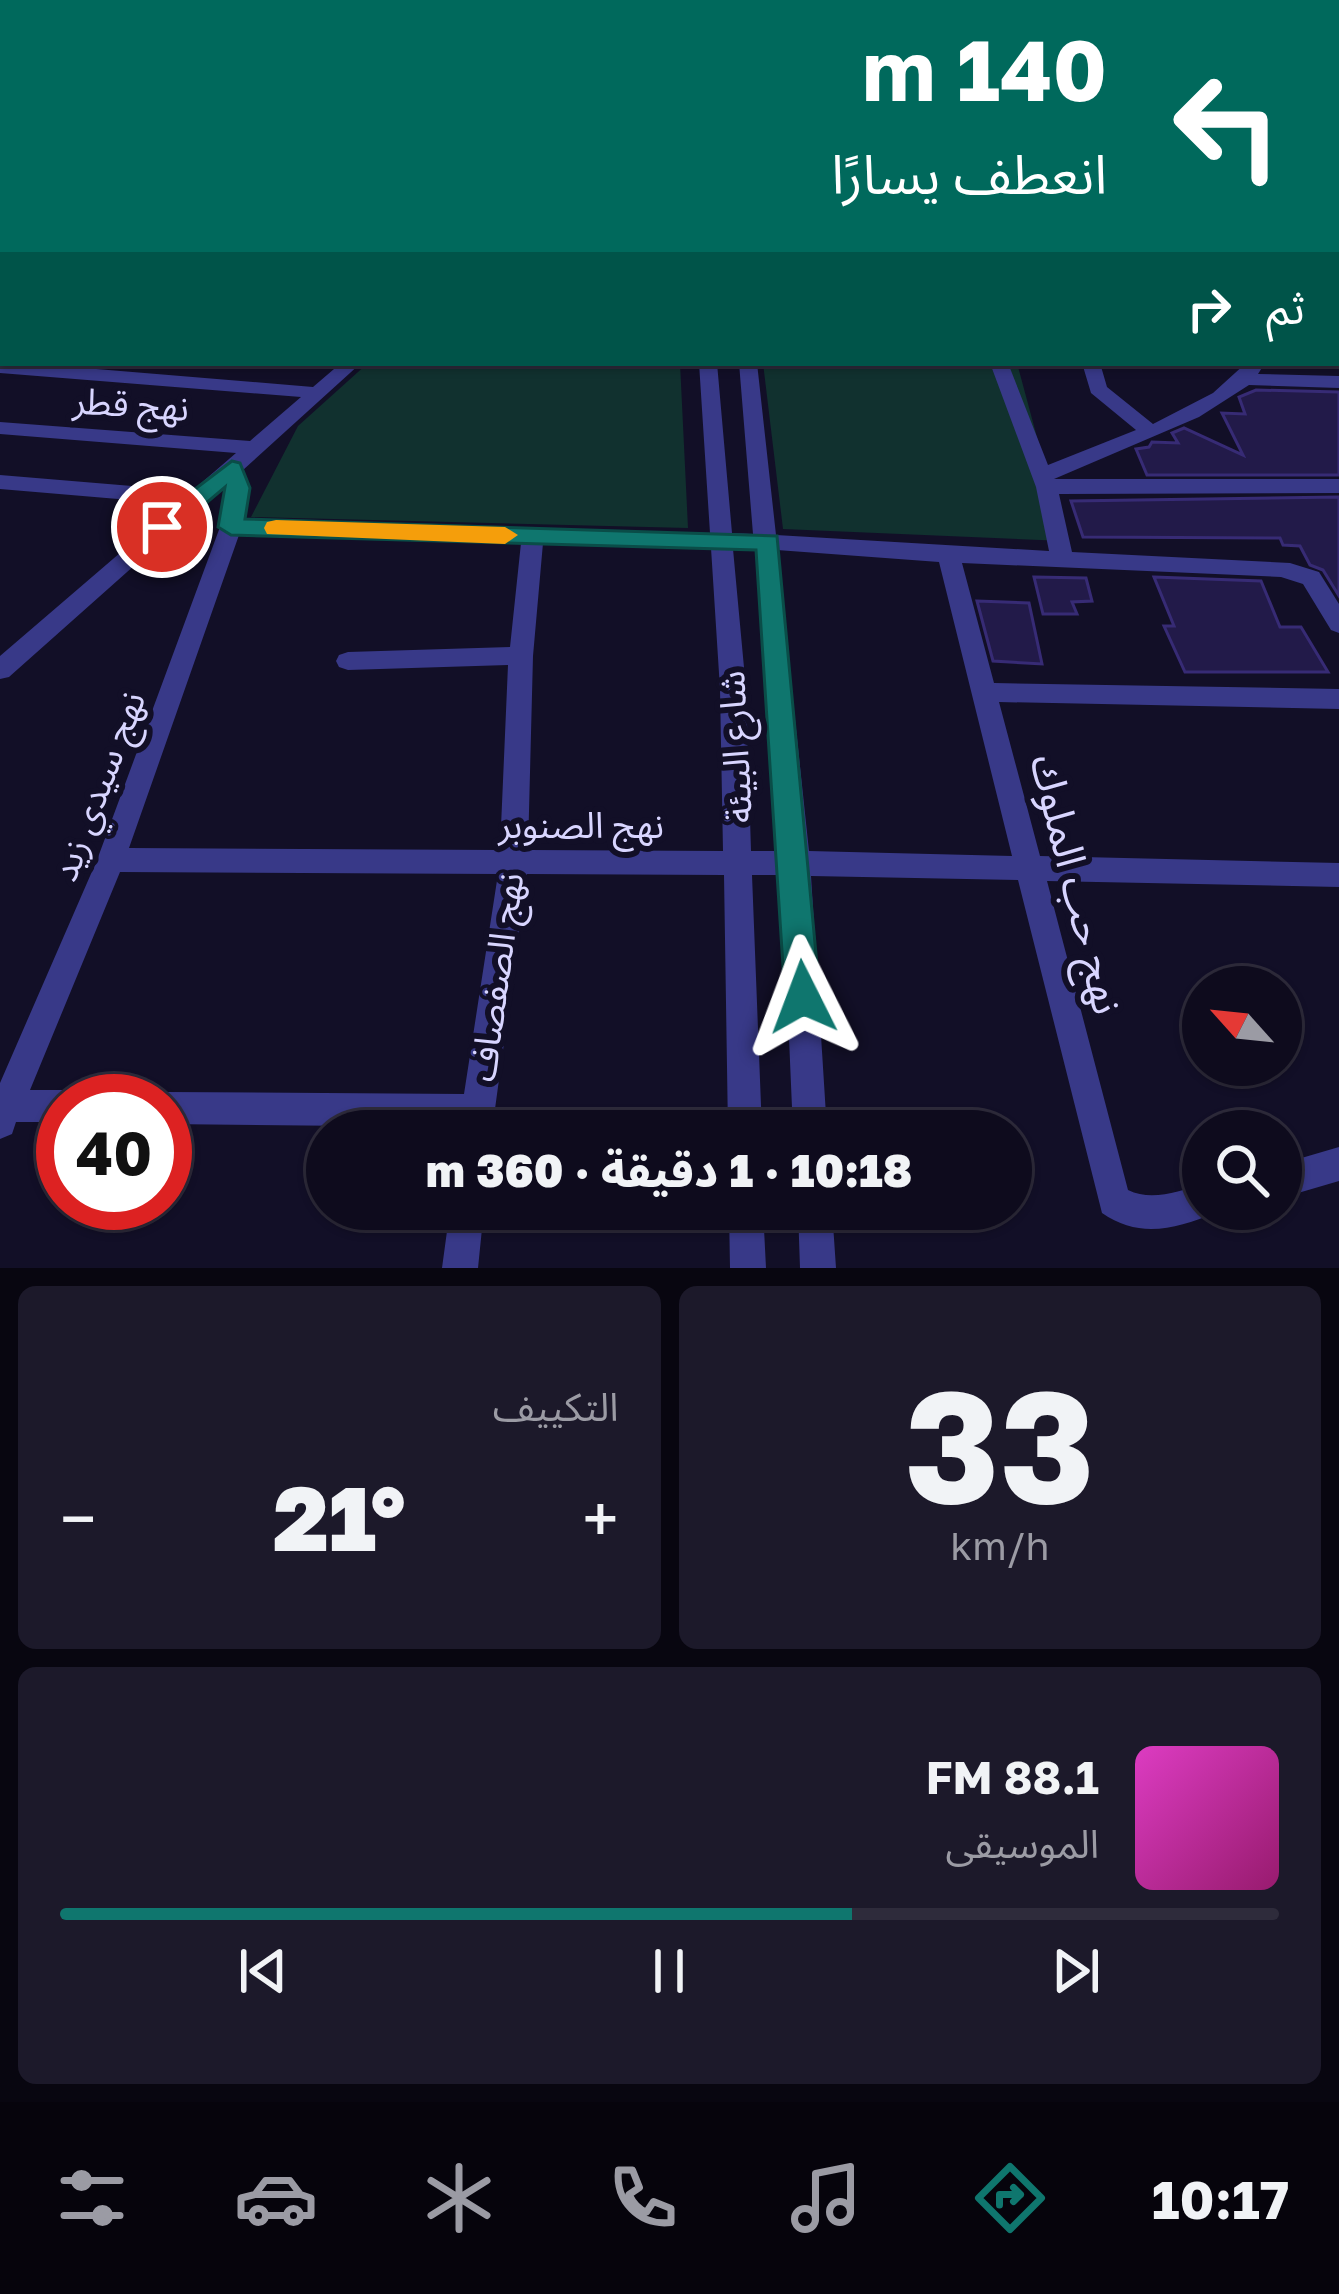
<!DOCTYPE html>
<html lang="ar">
<head>
<meta charset="utf-8">
<style>
  body { margin:0; font-family:"Golos Text","Noto Sans Arabic",sans-serif; background:#1c192a; color:#f1f3f6; direction:rtl; height:100vh; display:flex; flex-direction:column; font-size:45px; white-space:nowrap }
  * { box-sizing:border-box; margin:0 }
  p { font-size:39px; color:#9b9ba4 }
  .icon { flex:none; width:66px; height:66px; fill:none; stroke:currentColor; stroke-width:2; stroke-linecap:round; stroke-linejoin:round }
  .map { position:relative; height:1268px; overflow:hidden; direction:ltr }
  .sheet { display:flex; flex-direction:column; gap:18px; padding:18px; background:#080610; flex:1 }
  .sheet>* { flex:none }
  .hud { position:absolute; left:0px; top:0px; width:1341px; height:366px; box-shadow:0 3px 9px #0004,0 0 0 3px #2e2b3b; direction:rtl; background:#00695c; color:#fff; overflow:hidden }
  .needle { width:78px; rotate:297deg }
  .controls { position:absolute; left:1182px; top:966px; display:grid; gap:24px }
  .controls a { display:grid; place-items:center; width:120px; height:120px; border-radius:50%; background:#0e0b1d; box-shadow:0 3px 9px #0004,0 0 0 3px #2e2b3b; font-size:60px }
  .speed { position:absolute; left:36px; top:1074px; display:flex; gap:24px; font-size:60px; font-weight:700; text-align:center }
  .speed>* { display:grid; place-content:center; width:156px; height:156px; border-radius:50%; background:#0e0b1d; box-shadow:0 3px 9px #0004,0 0 0 3px #2e2b3b; line-height:1 }
  .speed .limit { border:18px solid #d22; background:#fff; color:#111 }
  .pin { position:absolute; display:grid; place-items:center; width:102px; height:102px; color:#fff; margin:-51px; border:6px solid #fff; border-radius:50%; box-shadow:0 3px 12px #0007 }
  .me { position:absolute; width:132px; margin:-66px; rotate:357deg; stroke-linejoin:round; filter:drop-shadow(0 0 9px #0008) }
  .turn { display:flex; align-items:center; gap:42px; height:252px; padding:0 36px; font-size:54px }
  .turn .icon { width:156px; height:156px; stroke-width:2.5 }
  .turn b { display:block; font-size:84px; line-height:102px }
  .then { display:flex; align-items:center; height:114px; padding:0 36px; background:#0003; gap:24px; font-size:45px }
  .big { font-size:90px; font-weight:800; line-height:1.1 }
  .sheet .card { flex:1; display:flex; flex-direction:column; justify-content:center; gap:18px; min-width:0; padding:0 42px; border-radius:18px; background:#1c192a }
  .sheet .dial { align-items:center; gap:0 }
  .dial b { font-size:156px; line-height:1 }
  .song { display:flex; align-items:center; gap:36px }
  .cover { width:144px; height:144px; border-radius:18px; background:linear-gradient(135deg,hsl(310 70% 55%),hsl(320 70% 35%)) }
  .played { height:12px; border-radius:6px; background:linear-gradient(90deg,#0f766e 65%,#2e2b3b 65%) }
  .keys { display:flex; justify-content:space-around; direction:ltr }
  .heat { display:flex; justify-content:space-between; align-items:center; font-size:66px; direction:ltr }
  .sheet .tiles { flex:1; display:grid; gap:18px; grid-template-columns:1fr 1fr }
  .card:last-child { grid-column:span 2 }
  .trip { position:absolute; left:306px; top:1110px; width:726px; height:120px; border-radius:60px; background:#0e0b1d; box-shadow:0 3px 9px #0004,0 0 0 3px #2e2b3b; font-weight:800; line-height:120px; text-align:center; direction:rtl }
  .tab-bar { display:flex; height:192px; justify-content:space-around; align-items:center; background:#06040c; color:#9b9ba4 }
  .tab-bar .icon { width:84px; height:84px }
  .tab-bar .current { color:#0f766e }
  .tab-bar b { font-size:54px; color:#f1f3f6 }
  .map>svg:first-child { display:block }
  .green { fill:#11312f }
  .building { fill:#221a49; stroke:#372b75; stroke-width:3 }
  .lines { fill:none; stroke-linecap:round; stroke-linejoin:round }
  .minor { fill:#383988; fill-rule:evenodd }
  .route { fill:#0f766e; stroke:#0a4d48; stroke-width:3 }
  .slow { fill:#f59e0b }
  .labels { text-anchor:middle; stroke-width:12; stroke-linejoin:round; paint-order:stroke }
  .street-label { font-size:36px; fill:#d8d5ff; stroke:#120f27 }
  .near-street-label { font-size:42px; fill:#d8d5ff; stroke:#120f27 }
</style>
</head>
<body>
<div class="map">
<svg width="1339" height="1268" viewBox="0 0 1339 1268">
  <rect width="100%" height="100%" fill="#120f27"/>
  <path class="green" d="M368 363H680L688 528 251 517 298 426Z
    M763 363H1017L1065 541 783 529Z"/>
  <path class="building" d="M1256 390 1339 392V475H1147L1136 449 1149 447 1152 442 1178 443 1172 433 1184 428 1243 455 1222 413 1245 414 1239 397Z
    M1339 497V596L1323 570 1310 565 1300 546 1283 545 1280 538 1083 537 1071 501Z
    M1034 577 1086 578 1092 601 1072 602 1077 614H1043Z
    M1154 577 1261 581 1280 627H1301L1328 672H1185L1164 626H1174Z
    M977 601 1029 603 1042 664 993 661Z"/>
  <g class="lines">
    <path class="minor" d="M227 0H256L259 3H230Z
      M1029 0H1041V3H1029Z
      M1144 0H1156L1157 3H1145Z
      M1194 0H1206L1208 3H1196Z
      M1315 0H1338L1339 6 1338 3Z
      M1338 80H1339V90H1338Z
      M1338 119H1339V127H1338Z
      M1338 161 1339 162V172L1338 171Z
      M1338 214H1339V224H1338Z
      M0 217H3V227H0Z
      M0 253H3V263H0Z
      M0 282H3L0 294Z
      M1338 286H1339V297H1338Z
      M0 361 313 387 341 363H361L243 470 249 488 243 520 710 533 699 363H717L732 533 753 534 739 363H757L776 535 1049 551 1036 487 990 363H1008L1048 465 1136 430 1091 393 1082 363H1100L1107 387 1153 424 1213 393 1246 363H1265L1258 374 1339 376V388L1249 385 1199 417 1054 479H1339V493L1059 494 1072 552 1290 563 1319 572 1339 604V633L1331 630 1303 584 1281 577 962 563 994 683 1339 689V709L999 702 1040 856 1339 863V887L1047 881 1128 1190C1152 1202 1179 1191 1203 1184V1209H1217L1215 1213C1176 1229 1139 1239 1102 1213L1018 880 811 876 827 1131H793L782 875H752L762 1131H728L724 875 527 874 492 1131H458L459 1127 165 1124V1101H151L165 1092 464 1094 498 874 120 872 30 1090H63L75 1094 77 1101H63V1122H16L12 1134 0 1139V1083L97 860 220 527 227 488 226 484 9 677 0 679V656L177 504 0 489V475L192 491 236 453 0 434V422L250 441 301 397 0 373ZM239 535 521 543 510 647 348 652 339 655 336 661 339 667 348 670 508 665 500 850 129 848ZM543 543 711 548 720 689 723 851 528 850 533 656ZM733 549H755L781 851H751L746 689ZM777 550 939 562 1012 856 809 851Z
      M1339 1147V1181L1281 1198V1164Z
      M450 1209H484L478 1268H442Z
      M729 1209H763L766 1268H730Z
      M798 1209H832L836 1268H800Z"/>
  </g>
  <path class="route" d="M232 461 240 463 250 488 245 519 777 536 820 997 815 1009 803 1014 790 1009 785 997 756 550 231 535 218 527 225 487 171 533H153L149 527 153 521Z"/>
  <path class="slow" d="M276 520 505 527 518 535 505 544 267 534 264 528 267 522Z"/>
  <g class="labels">
    <g class="street-label">
      <text transform="translate(131 404) rotate(4)" y="13">نهج قطر</text>
      <text transform="translate(735 747) rotate(-93)" y="13">شارع البيئة</text>
      <text transform="translate(98 786) rotate(-69)" y="13">نهج سيدي زيد</text>
      <text x="581" y="838">نهج الصنوبر</text>
      <text transform="translate(496 977) rotate(-82)" y="13">نهج الصفصاف</text>
    </g>
    <g class="near-street-label">
      <text transform="translate(1077 884) rotate(76)" y="15">نهج حب الملوك</text>
    </g>
  </g>
</svg>
<div class="controls">
<a><svg class="needle" viewBox="-14 -14 28 28"><path d="M0-13l5 13h-10z" fill="#e53935"/><path d="M0 13l5-13h-10z" fill="#9b9ba4"/></svg></a>
<a><svg class="icon" aria-label="search" viewBox="0 0 24 24"><circle cx="10" cy="10" r="6"/><path d="M15 15l6 6"/></svg></a>
</div>
<div class="speed"><div class="limit">40</div></div>
<div class="pin" style="left:162px;top:527px;background:#d93025"><svg class="icon" aria-label="arrive" viewBox="0 0 24 24"><path d="M6 21V4h12l-3 4 3 4H6"/></svg></div>
<svg class="me" style="left:803px;top:997px" viewBox="-20 -20 40 40"><path d="M0-17L14 15 0 8-14 15z" fill="#0f766e" stroke="#fff" stroke-width="4"/></svg>
<div class="trip">10:18 · 1 دقيقة · 360 m</div>
<div class="hud">
<div class="turn"><svg class="icon" aria-label="left" viewBox="0 0 24 24"><path d="M17 20v-9H6M10 6l-5 5 5 5"/></svg><div><b>140 m</b>انعطف يسارًا</div></div>
<div class="then">ثم<svg class="icon" aria-label="right" viewBox="0 0 24 24"><path d="M7 20v-9h11M14 6l5 5-5 5"/></svg></div>
</div>
</div>
<section class="sheet">
<div class="tiles">
<div class="card dial"><b>33</b><p>km/h</p></div>
<div class="card"><p>التكييف</p>
<div class="heat"><a>−</a><b class="big">21°</b><a>+</a></div>
</div>
<div class="card">
<div class="song"><i class="cover"></i><div><b>88.1 FM</b><p>الموسيقى</p></div></div>
<div class="played"></div>
<div class="keys"><svg class="icon" aria-label="previous" viewBox="0 0 24 24"><path d="M18 5L8 12l10 7zM5 5v14"/></svg><svg class="icon" aria-label="pause" viewBox="0 0 24 24"><path d="M8 5v14M16 5v14"/></svg><svg class="icon" aria-label="next" viewBox="0 0 24 24"><path d="M6 5l10 7-10 7zM19 5v14"/></svg></div>
</div>
</div>
</section>
<nav class="tab-bar">
<b>10:17</b>
<svg class="icon current" aria-label="directions" viewBox="0 0 24 24"><path d="M12 3l9 9-9 9-9-9zM9 14v-3h6M13 9l2 2-2 2"/></svg>
<svg class="icon" aria-label="music" viewBox="0 0 24 24"><path d="M9 18V5l10-2v13"/><circle cx="6" cy="18" r="3"/><circle cx="16" cy="16" r="3"/></svg>
<svg class="icon" aria-label="phone" viewBox="0 0 24 24"><path d="M5 4h4l2 5-3 2q2 4 5 5l2-3 5 2v4C11 20 4 13 5 4z"/></svg>
<svg class="icon" aria-label="climate" viewBox="0 0 24 24"><path d="M12 3v18M4 7l16 10M4 17L20 7"/></svg>
<svg class="icon" aria-label="car" viewBox="0 0 24 24"><path d="M5 17H2v-5l4-1 3-4h7l3 4 3 1v5h-3M9 17h6M6 11h13"/><circle cx="7" cy="17" r="2"/><circle cx="17" cy="17" r="2"/></svg>
<svg class="icon" aria-label="filters" viewBox="0 0 24 24"><path d="M4 7h16M4 17h16"/><circle cx="9" cy="7" r="2"/><circle cx="15" cy="17" r="2"/></svg>
</nav>
</body>
</html>
